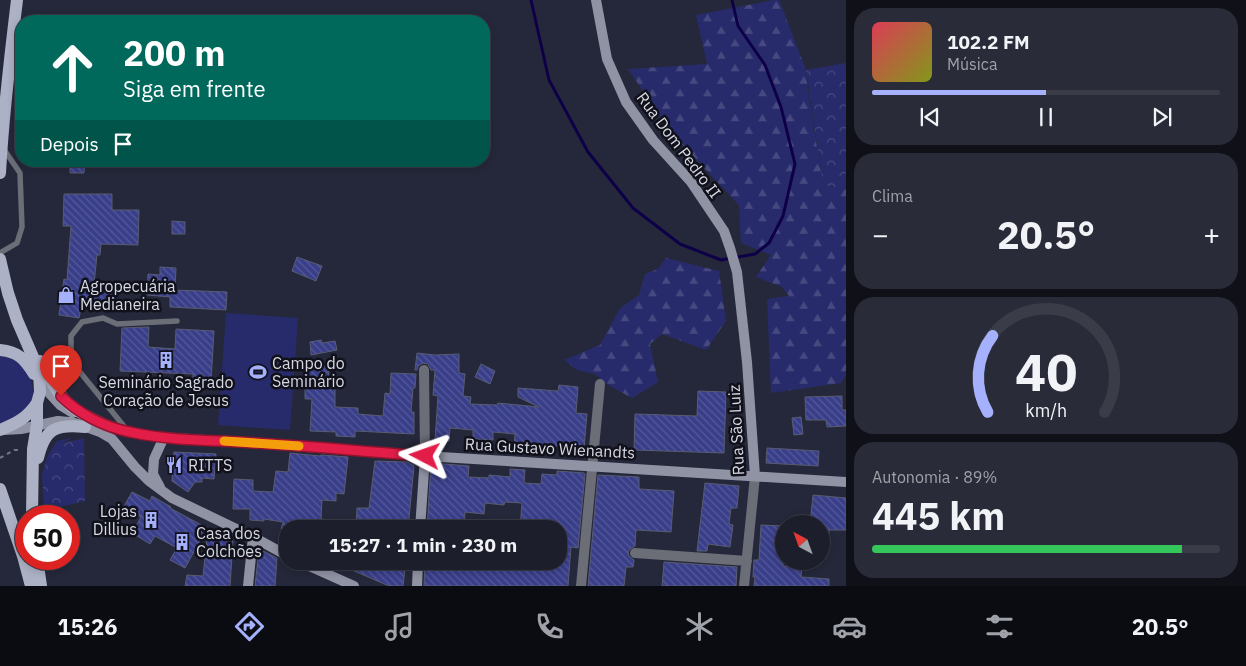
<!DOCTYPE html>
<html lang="pt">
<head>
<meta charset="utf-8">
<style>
  body { margin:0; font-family:"IBM Plex Sans",sans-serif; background:#292b38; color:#f1f3f6; height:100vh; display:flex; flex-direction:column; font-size:19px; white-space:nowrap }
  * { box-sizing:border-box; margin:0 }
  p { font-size:16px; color:#a0a2a9 }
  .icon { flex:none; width:28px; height:28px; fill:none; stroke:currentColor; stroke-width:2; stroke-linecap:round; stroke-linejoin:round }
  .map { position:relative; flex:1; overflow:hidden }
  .details { display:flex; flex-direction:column; gap:8px; padding:8px; background:#0f1018; width:400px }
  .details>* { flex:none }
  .top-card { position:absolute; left:15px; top:15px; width:475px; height:152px; border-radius:20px; box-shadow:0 2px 8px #0003,0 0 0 1px #3a3c48; background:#00695c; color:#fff; overflow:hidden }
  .needle { width:32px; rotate:319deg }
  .buttons { position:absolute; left:775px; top:515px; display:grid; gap:10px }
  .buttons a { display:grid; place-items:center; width:55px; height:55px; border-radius:50%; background:#1c1e2c; box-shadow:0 2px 8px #0003,0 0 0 1px #3a3c48; font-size:25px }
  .speed { position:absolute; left:15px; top:505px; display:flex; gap:10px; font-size:25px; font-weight:700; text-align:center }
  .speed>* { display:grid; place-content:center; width:65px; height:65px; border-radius:50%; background:#1c1e2c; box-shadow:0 2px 8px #0003,0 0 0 1px #3a3c48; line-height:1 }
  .speed .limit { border:8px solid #d22; background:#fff; color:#111 }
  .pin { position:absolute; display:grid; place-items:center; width:42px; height:42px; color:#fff; margin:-51px -21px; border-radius:50% 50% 50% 0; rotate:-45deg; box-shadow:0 0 5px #0007 }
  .pin .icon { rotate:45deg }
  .me { position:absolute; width:55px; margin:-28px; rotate:274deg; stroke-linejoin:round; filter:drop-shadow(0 0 4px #0008) }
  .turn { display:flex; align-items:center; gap:18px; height:105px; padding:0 25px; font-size:22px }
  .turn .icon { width:65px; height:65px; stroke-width:2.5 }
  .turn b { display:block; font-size:35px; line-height:42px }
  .then { display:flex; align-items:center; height:48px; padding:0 25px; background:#0003; gap:10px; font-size:19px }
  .big { font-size:38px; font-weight:700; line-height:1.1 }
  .details .widget { flex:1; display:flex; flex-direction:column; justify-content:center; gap:8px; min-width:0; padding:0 18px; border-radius:20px; background:#292b38 }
  .details .dial { align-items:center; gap:0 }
  .dial svg { height:130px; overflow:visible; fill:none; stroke:#3a3c48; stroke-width:7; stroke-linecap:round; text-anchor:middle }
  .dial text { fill:#f1f3f6; stroke:none }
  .song { display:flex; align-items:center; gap:15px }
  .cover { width:60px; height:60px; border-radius:8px; background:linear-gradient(135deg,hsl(350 70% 55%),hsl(70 70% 35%)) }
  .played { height:5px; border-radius:2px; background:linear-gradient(90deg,#a5b1fc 50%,#3a3c48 50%) }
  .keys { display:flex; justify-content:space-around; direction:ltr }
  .heat { display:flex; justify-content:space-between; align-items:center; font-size:28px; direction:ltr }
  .charge { height:8px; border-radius:4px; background:linear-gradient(90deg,#34c759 89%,#3a3c48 0) }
  .trip { position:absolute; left:279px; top:520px; width:288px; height:50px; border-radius:20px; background:#1c1e2c; box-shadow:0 2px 8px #0003,0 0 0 1px #3a3c48; font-weight:700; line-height:50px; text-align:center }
  .menu { display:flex; height:80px; justify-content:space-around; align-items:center; background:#0b0c12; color:#a0a2a9 }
  .menu .icon { width:35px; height:35px }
  .menu .selected { color:#a5b1fc }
  .menu b { font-size:22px; color:#f1f3f6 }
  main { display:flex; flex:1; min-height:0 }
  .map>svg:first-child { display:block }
  .grass { fill:#282b6b }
  .forest { fill:url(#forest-firs) }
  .park { fill:url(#park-crowns) }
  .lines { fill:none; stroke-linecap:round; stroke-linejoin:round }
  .stream { stroke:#0e0048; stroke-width:3 }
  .building { fill:url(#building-back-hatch); stroke:#585c71 }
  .path { stroke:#747686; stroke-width:2; stroke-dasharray:4 4; stroke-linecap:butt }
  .lane { stroke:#6b6d77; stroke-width:5.5 }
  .street { stroke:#6b6d77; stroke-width:10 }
  .secondary { stroke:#9093a3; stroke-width:10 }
  .primary { stroke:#adb1c5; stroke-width:12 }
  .route-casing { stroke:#92132f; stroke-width:12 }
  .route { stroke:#e11d48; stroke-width:9 }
  .slow { stroke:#f59e0b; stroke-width:9 }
  .labels { text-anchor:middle; stroke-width:5; stroke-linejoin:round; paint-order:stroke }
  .street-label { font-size:16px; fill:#d6d8e4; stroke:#10111a }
  .poi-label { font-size:16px; fill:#d6d8e4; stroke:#10111a; text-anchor:start }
</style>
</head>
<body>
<main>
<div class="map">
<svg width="846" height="586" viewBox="0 0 846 586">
  <defs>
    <pattern id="forest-firs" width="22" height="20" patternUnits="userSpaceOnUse" patternTransform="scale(1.25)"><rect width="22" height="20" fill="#282b6b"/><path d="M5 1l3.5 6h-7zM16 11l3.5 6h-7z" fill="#464980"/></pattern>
    <pattern id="park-crowns" width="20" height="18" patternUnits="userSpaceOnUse" patternTransform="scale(1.25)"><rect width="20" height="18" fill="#282b6b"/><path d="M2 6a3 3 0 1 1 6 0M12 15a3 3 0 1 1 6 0" fill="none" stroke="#464980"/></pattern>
    <pattern id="building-back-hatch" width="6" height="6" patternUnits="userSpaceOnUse" patternTransform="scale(1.25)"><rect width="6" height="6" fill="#393e89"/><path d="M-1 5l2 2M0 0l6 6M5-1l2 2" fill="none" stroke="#55599a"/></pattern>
  </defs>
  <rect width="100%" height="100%" fill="#25283a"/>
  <path class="grass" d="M226 313 298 318 290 430 218 425Z
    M0 356C5 357 10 358 15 360 32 369 40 397 25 411 23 413 20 414 18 415 12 419 7 422 0 423Z"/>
  <path class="forest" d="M774 0H779L806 70 808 90 823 185 846 189V375L841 383 771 393 767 299 789 296 782 287 756 277 771 255 741 243 739 205 673 135 628 69 707 64 696 15Z
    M666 258 719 271 726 321 706 350 662 334 650 344 658 382 632 398 610 386 595 374 577 370 564 360 600 345 620 308 639 295 645 274 658 269Z"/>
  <path class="park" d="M846 63V189L823 185 806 70Z
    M72 438 61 444 84 438 85 501 51 509 44 504 42 475 47 457 57 441Z"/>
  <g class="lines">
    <path class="stream" d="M531 0 549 80 588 152 633 208 680 244 721 260 755 254 769 243 783 216 795 164 781 107 765 65 738 26 732 0"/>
  </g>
  <path class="building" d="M70 161H85L84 173H70Z
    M64 194H112V210H139L138 245 101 244 100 255H97L94 284 116 287 113 307 82 303 79 318 59 315 64 279 67 280 71 226H63Z
    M172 221 185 222V234H172Z
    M297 257 322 266 316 281 292 271Z
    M160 267 176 268 175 290 227 292 226 310 170 307V297L147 295 148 274 160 275Z
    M149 327 148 347 175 349 176 329 214 331 211 382 193 381V374L120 371 122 328Z
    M321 340 322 343 335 341 337 350 311 355 310 342Z
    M417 353 435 355 459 354V373L465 374 463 396 471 397 470 404 497 405 498 403 539 407 518 397V388L558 391 559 385 578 387 576 413 587 414 584 448 537 445V449L514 447 515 434 493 432V440L473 439V430L450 428 449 441 435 440 438 396 433 395 435 370H431L428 364 423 363 418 366 417 370H415Z
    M481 364 495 371 490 384 475 377Z
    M305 366H329L328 387H335V407L358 408V414L383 416 385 393 390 394 391 373 416 374 415 388H413L411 412H414V434L355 431V437L336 436V432L310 431 312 399H305Z
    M698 391 726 392 724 453 634 450 635 414 697 416Z
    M842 396V410H846V426L827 427 826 420H806L805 397Z
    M801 417 803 434 794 435 792 418Z
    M767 448 819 451 818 466 766 463Z
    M174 452 216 454 214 479 202 478V482H195L188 492 172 481Z
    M290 453 320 456 321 455 348 457 344 494 336 493V501L322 500 321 519 353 523V529H281L283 522 264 519V521L250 520V509H233L234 479 253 480V491L273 492 276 471 288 472Z
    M375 461 408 462 414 466 408 529H356L357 508H369Z
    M431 463 469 466 468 477 489 478V475L510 477V469L525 470 524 483 541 484 542 474 557 475V471L584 473 585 474 578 548 571 547 568 586H424L425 561H558V529H520L522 503 505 502 504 505 485 503 484 514 465 512 464 529H427Z
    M598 475 639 477V489L674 491 671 532 636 530 635 546 630 549 628 552 629 556 634 560 633 567H626L624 586H588Z
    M705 483 739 486 737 508H731L729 524 733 525 730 547 708 544 707 551H697Z
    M132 492 150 501 152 496 171 507 170 508 207 528 185 568 170 560 177 548 155 536 150 544 132 533 141 517 123 508Z
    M813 495 846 498V530H829L828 548H821V524H810Z
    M761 525 784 526 783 566 802 568 801 577 829 579V586H754L755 577H753L754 560H759Z
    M208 530 233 541 230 586H185L187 575 203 576Z
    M259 549 277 558 275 586H255Z
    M353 561H411V570L405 569 403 586H389L352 570Z
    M664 562 737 567 736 586H662Z"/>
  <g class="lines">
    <path class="path" d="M0 458 14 450H21"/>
    <path class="lane" d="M0 253 17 243 22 227 20 173 3 148
      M127 430 71 361V336L82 322 103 318 117 324 177 321"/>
    <path class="street" d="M424 370 425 456
      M635 553 747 561
      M581 586 600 384
      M744 586 755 476"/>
    <path class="secondary" d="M596 0 607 59 626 102 653 140 691 182 724 231 730 248 737 272 747 362 755 476
      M39 382 60 405 73 413
      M96 421 128 432 159 437 267 444 425 456 846 482
      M4 430 21 429 58 421 69 422 78 424 100 432 112 439 135 467 149 481 172 498 253 537 288 556
      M160 487 153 474 154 459 164 437
      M420 529 425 456
      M298 561 354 586
      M248 586 253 537
      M417 586 418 561"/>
    <path class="primary" d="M0 173C3 115 10 57 17 0
      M0 259 8 293 17 320 39 371 40 392 37 403V425L33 449 32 516
      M0 350C18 352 24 358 34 374
      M40 361C50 379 60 400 78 411 86 416 95 420 103 424
      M0 430C17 423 27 418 37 403
      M38 458C45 428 56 424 85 427
      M0 489 23 556 31 586
      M37 559 41 586"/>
  </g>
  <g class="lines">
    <g class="route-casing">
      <path id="route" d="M61 396C79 414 104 427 130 432 170 441 214 440 255 443 311 446 368 452 425 456"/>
    </g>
    <use href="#route" class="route"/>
    <path class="slow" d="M224 441 299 446"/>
  </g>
  <defs>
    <g id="shop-bare" transform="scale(1.35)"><path d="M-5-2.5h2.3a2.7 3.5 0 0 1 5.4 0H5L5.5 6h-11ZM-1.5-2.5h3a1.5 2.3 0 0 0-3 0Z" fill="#a5b1fc" stroke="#10111a" stroke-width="2.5" paint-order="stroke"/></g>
    <g id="building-bare" transform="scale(1.35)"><path d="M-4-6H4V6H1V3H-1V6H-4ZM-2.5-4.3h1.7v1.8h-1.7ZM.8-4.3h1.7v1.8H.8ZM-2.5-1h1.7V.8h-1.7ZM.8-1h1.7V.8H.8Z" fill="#a5b1fc" stroke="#10111a" stroke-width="2.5" paint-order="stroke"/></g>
    <g id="stadium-bare" transform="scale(1.35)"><path d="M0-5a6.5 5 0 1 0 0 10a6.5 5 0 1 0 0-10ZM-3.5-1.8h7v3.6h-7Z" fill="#a5b1fc" stroke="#10111a" stroke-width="2.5" paint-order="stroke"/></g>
    <g id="restaurant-bare" transform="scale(1.35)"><path d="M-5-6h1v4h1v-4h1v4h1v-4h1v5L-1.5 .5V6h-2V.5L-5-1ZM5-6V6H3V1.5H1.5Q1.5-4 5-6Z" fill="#a5b1fc" stroke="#10111a" stroke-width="2.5" paint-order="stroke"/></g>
  </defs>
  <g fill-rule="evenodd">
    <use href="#shop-bare" x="66" y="295"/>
    <use href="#building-bare" x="166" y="360"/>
    <use href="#stadium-bare" x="258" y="372"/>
    <use href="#restaurant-bare" x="174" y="465"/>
    <use href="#building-bare" x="151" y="520"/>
    <use href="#building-bare" x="182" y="542"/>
  </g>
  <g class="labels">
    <g class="street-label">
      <text transform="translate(679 145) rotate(53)" y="6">Rua Dom Pedro II</text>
      <text transform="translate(736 430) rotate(-93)" y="6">Rua São Luiz</text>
      <text transform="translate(550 448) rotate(3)" y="6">Rua Gustavo Wienandts</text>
    </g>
    <g class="poi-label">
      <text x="80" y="292">Agropecuária<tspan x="80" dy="18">Medianeira</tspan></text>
      <text x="272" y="369">Campo do<tspan x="272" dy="18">Seminário</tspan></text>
      <text x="166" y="388" text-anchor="middle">Seminário Sagrado<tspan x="166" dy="18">Coração de Jesus</tspan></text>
      <text x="188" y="471">RITTS</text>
      <text x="137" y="517" text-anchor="end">Lojas<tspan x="137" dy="18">Dillius</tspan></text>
      <text x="196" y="539">Casa dos<tspan x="196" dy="18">Colchões</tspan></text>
    </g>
  </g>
</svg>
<div class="buttons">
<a><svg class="needle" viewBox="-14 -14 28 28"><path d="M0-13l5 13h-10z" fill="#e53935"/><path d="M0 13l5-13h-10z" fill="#a0a2a9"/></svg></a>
</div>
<div class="speed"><div class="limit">50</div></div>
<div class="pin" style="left:61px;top:396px;background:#d93025"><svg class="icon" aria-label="arrive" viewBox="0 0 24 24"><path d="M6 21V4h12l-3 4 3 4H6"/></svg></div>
<svg class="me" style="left:425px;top:456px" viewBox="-20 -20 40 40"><path d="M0-17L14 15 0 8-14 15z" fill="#e11d48" stroke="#fff" stroke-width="4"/></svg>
<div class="trip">15:27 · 1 min · 230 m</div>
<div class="top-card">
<div class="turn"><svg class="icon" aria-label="ahead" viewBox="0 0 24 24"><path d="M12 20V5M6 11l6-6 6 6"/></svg><div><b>200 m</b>Siga em frente</div></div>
<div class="then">Depois<svg class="icon" aria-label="arrive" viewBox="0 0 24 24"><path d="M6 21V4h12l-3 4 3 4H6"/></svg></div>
</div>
</div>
<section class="details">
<div class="widget">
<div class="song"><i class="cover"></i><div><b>102.2 FM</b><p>Música</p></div></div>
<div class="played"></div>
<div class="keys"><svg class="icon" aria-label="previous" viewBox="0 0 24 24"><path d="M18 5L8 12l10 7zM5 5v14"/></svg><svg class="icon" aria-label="pause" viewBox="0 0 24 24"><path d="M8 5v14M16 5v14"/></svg><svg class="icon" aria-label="next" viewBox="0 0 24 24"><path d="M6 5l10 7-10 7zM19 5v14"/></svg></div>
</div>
<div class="widget"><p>Clima</p>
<div class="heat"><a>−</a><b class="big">20.5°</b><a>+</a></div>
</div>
<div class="widget dial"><svg viewBox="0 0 100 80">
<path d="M14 69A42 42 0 1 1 86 69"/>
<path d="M14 69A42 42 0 0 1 17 22" stroke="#a5b1fc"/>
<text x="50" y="56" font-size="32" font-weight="700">40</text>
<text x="50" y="72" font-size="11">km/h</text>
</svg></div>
<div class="widget"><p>Autonomia · 89%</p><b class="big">445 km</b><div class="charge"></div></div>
</section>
</main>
<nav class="menu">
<b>15:26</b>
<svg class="icon selected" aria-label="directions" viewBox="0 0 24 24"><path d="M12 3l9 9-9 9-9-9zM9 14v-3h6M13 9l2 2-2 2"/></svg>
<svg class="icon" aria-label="music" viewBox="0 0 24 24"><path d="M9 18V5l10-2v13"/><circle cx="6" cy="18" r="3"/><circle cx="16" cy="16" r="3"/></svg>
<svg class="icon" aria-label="phone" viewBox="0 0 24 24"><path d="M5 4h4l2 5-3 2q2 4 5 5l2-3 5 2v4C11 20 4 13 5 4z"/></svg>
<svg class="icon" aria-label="climate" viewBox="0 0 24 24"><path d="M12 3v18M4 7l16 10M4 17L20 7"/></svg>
<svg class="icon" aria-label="car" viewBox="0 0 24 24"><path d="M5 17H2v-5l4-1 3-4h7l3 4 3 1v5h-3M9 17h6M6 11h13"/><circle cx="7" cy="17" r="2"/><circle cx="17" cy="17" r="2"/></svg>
<svg class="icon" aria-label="filters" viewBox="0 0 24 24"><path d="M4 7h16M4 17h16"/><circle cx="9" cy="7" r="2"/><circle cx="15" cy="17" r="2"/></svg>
<b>20.5°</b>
</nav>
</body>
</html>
